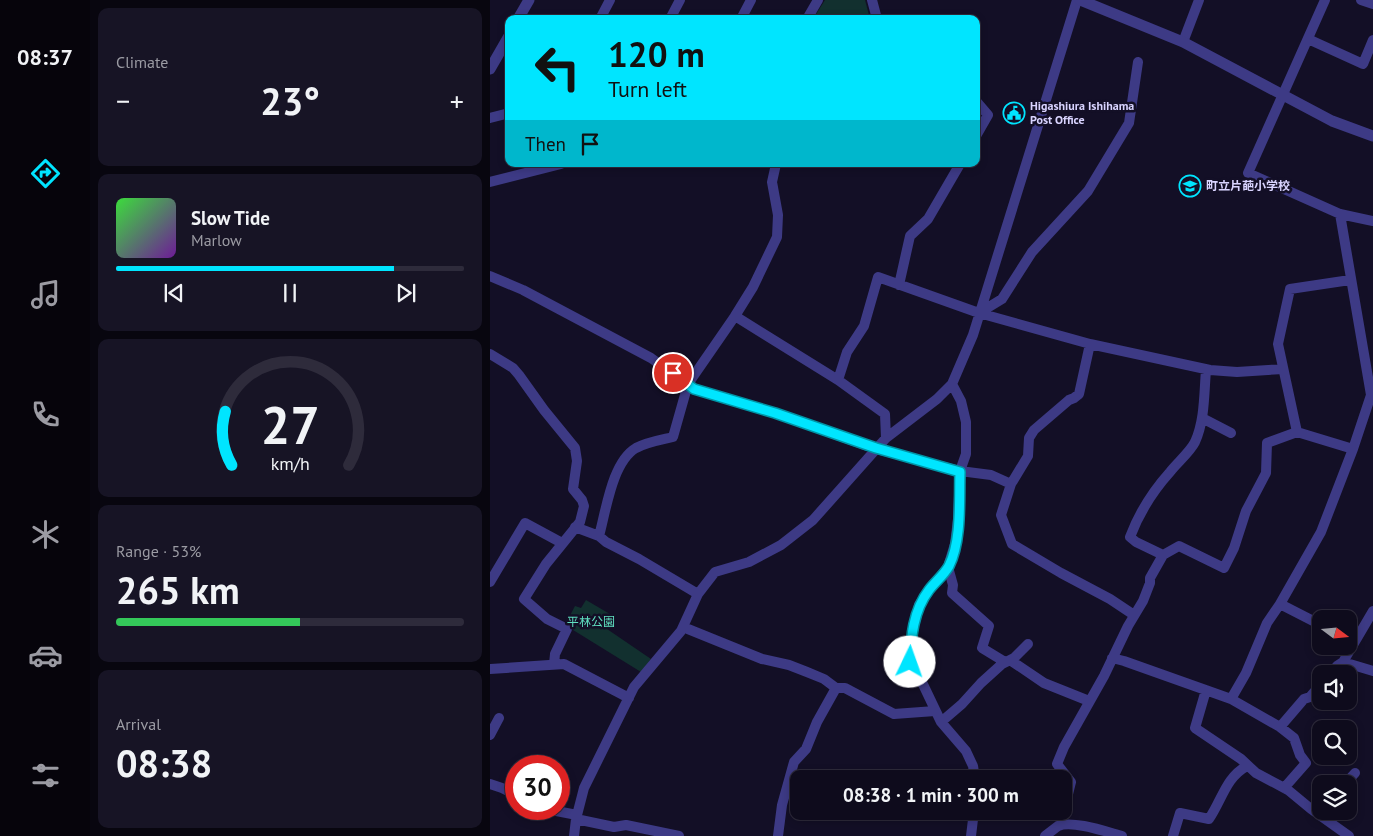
<!DOCTYPE html>
<html lang="en">
<head>
<meta charset="utf-8">
<style>
  body { margin:0; font-family:"PT Sans","Noto Sans JP",sans-serif; background:#171425; color:#f1f3f6; height:100vh; display:flex; flex-direction:column; font-size:19px; white-space:nowrap }
  * { box-sizing:border-box; margin:0 }
  p { font-size:16px; color:#9b9ba3 }
  .icon { flex:none; width:28px; height:28px; fill:none; stroke:currentColor; stroke-width:2; stroke-linecap:round; stroke-linejoin:round }
  .map { position:relative; flex:1; overflow:hidden }
  .side { display:flex; flex-direction:column; gap:8px; padding:8px; background:#08060f; width:400px }
  .side>* { flex:none }
  .guide { position:absolute; left:15px; top:15px; width:475px; height:152px; border-radius:10px; box-shadow:0 2px 8px #0003,0 0 0 1px #2e2b3b; background:#00e5ff; color:#111; overflow:hidden }
  .needle { width:32px; rotate:106deg }
  .tools { position:absolute; left:822px; top:610px; display:grid; gap:10px }
  .tools a { display:grid; place-items:center; width:45px; height:45px; border-radius:10px; background:#0e0b1c; box-shadow:0 2px 8px #0003,0 0 0 1px #2e2b3b; font-size:25px }
  .speed { position:absolute; left:15px; top:755px; display:flex; gap:10px; font-size:25px; font-weight:700; text-align:center }
  .speed>* { display:grid; place-content:center; width:65px; height:65px; border-radius:50%; background:#0e0b1c; box-shadow:0 2px 8px #0003,0 0 0 1px #2e2b3b; line-height:1 }
  .speed .limit { border:8px solid #d22; background:#fff; color:#111 }
  .pin { position:absolute; display:grid; place-items:center; width:42px; height:42px; color:#fff; margin:-21px; border:2px solid #fff; border-radius:50%; box-shadow:0 1px 5px #0007 }
  .me { position:absolute; width:55px; margin:-28px; rotate:3deg; stroke-linejoin:round; filter:drop-shadow(0 0 4px #0008) }
  .turn { display:flex; align-items:center; gap:18px; height:105px; padding:0 20px; font-size:22px }
  .turn .icon { width:65px; height:65px; stroke-width:2.5 }
  .turn b { display:block; font-size:35px; line-height:42px }
  .then { display:flex; align-items:center; height:48px; padding:0 20px; background:#0003; gap:10px; font-size:19px }
  .big { font-size:38px; font-weight:600; line-height:1.1 }
  .side .card { flex:1; display:flex; flex-direction:column; justify-content:center; gap:8px; min-width:0; padding:0 18px; border-radius:10px; background:#171425 }
  .side .dial { align-items:center; gap:0 }
  .dial svg { height:130px; overflow:visible; fill:none; stroke:#2e2b3b; stroke-width:7; stroke-linecap:round; text-anchor:middle }
  .dial text { fill:#f1f3f6; stroke:none }
  .song { display:flex; align-items:center; gap:15px }
  .cover { width:60px; height:60px; border-radius:8px; background:linear-gradient(135deg,hsl(120 70% 55%),hsl(280 70% 35%)) }
  .played { height:5px; border-radius:2px; background:linear-gradient(90deg,#00e5ff 80%,#2e2b3b 80%) }
  .keys { display:flex; justify-content:space-around; direction:ltr }
  .heat { display:flex; justify-content:space-between; align-items:center; font-size:28px; direction:ltr }
  .charge { height:8px; border-radius:4px; background:linear-gradient(90deg,#34c759 53%,#2e2b3b 0) }
  .trip { position:absolute; left:300px; top:770px; width:282px; height:50px; border-radius:10px; background:#0e0b1c; box-shadow:0 2px 8px #0003,0 0 0 1px #2e2b3b; font-weight:600; line-height:50px; text-align:center }
  main { display:flex; flex:1; min-height:0 }
  .tabs { display:flex; flex-direction:column; width:90px; justify-content:space-around; align-items:center; background:#06040b; color:#9b9ba3 }
  .tabs .icon { width:35px; height:35px }
  .tabs .on { color:#00e5ff }
  .tabs b { font-size:22px; color:#f1f3f6 }
  .map>svg:first-child { display:block }
  .green { fill:#12302f }
  .lines { fill:none; stroke-linecap:round; stroke-linejoin:round }
  .minor { stroke:#3d3a85; stroke-width:10 }
  .tertiary { stroke:#3d3a85; stroke-width:11 }
  .route-casing { stroke:#0095a6; stroke-width:12 }
  .route { stroke:#00e5ff; stroke-width:9 }
  .labels { text-anchor:middle; stroke-width:5; stroke-linejoin:round; paint-order:stroke }
  .poi-label { font-size:12px; font-weight:bold; fill:#d9d4ff; stroke:#130f26; text-anchor:start }
  .park-label { font-size:12px; fill:#5fe0c0; stroke:#130f26 }
</style>
</head>
<body>
<main>
<nav class="tabs">
<b>08:37</b>
<svg class="icon on" aria-label="directions" viewBox="0 0 24 24"><path d="M12 3l9 9-9 9-9-9zM9 14v-3h6M13 9l2 2-2 2"/></svg>
<svg class="icon" aria-label="music" viewBox="0 0 24 24"><path d="M9 18V5l10-2v13"/><circle cx="6" cy="18" r="3"/><circle cx="16" cy="16" r="3"/></svg>
<svg class="icon" aria-label="phone" viewBox="0 0 24 24"><path d="M5 4h4l2 5-3 2q2 4 5 5l2-3 5 2v4C11 20 4 13 5 4z"/></svg>
<svg class="icon" aria-label="climate" viewBox="0 0 24 24"><path d="M12 3v18M4 7l16 10M4 17L20 7"/></svg>
<svg class="icon" aria-label="car" viewBox="0 0 24 24"><path d="M5 17H2v-5l4-1 3-4h7l3 4 3 1v5h-3M9 17h6M6 11h13"/><circle cx="7" cy="17" r="2"/><circle cx="17" cy="17" r="2"/></svg>
<svg class="icon" aria-label="filters" viewBox="0 0 24 24"><path d="M4 7h16M4 17h16"/><circle cx="9" cy="7" r="2"/><circle cx="15" cy="17" r="2"/></svg>
</nav>
<section class="side">
<div class="card"><p>Climate</p>
<div class="heat"><a>−</a><b class="big">23°</b><a>+</a></div>
</div>
<div class="card">
<div class="song"><i class="cover"></i><div><b>Slow Tide</b><p>Marlow</p></div></div>
<div class="played"></div>
<div class="keys"><svg class="icon" aria-label="previous" viewBox="0 0 24 24"><path d="M18 5L8 12l10 7zM5 5v14"/></svg><svg class="icon" aria-label="pause" viewBox="0 0 24 24"><path d="M8 5v14M16 5v14"/></svg><svg class="icon" aria-label="next" viewBox="0 0 24 24"><path d="M6 5l10 7-10 7zM19 5v14"/></svg></div>
</div>
<div class="card dial"><svg viewBox="0 0 100 80">
<path d="M14 69A42 42 0 1 1 86 69"/>
<path d="M14 69A42 42 0 0 1 10 36" stroke="#00e5ff"/>
<text x="50" y="56" font-size="32" font-weight="700">27</text>
<text x="50" y="72" font-size="11">km/h</text>
</svg></div>
<div class="card"><p>Range · 53%</p><b class="big">265 km</b><div class="charge"></div></div>
<div class="card"><p>Arrival</p><b class="big">08:38</b></div>
</section>
<div class="map">
<svg width="883" height="836" viewBox="0 0 883 836">
  <rect width="100%" height="100%" fill="#130f26"/>
  <path class="green" d="M335 0H375L380 19H323Z
    M96 600 125 617 117 629 161 659 151 672 75 625 85 606 91 608Z"/>
  <g class="lines">
    <path class="minor" d="M382 0 387 19
      M835 0 758 173 850 214 883 221
      M871 0 883 4
      M110 19 120 0
      M180 19 190 0
      M251 19 261 0
      M317 19 328 0
      M818 39 873 64 883 40
      M693 42 709 0
      M486 101 498 115 486 136
      M0 118 19 113
      M0 182 71 164
      M0 276 33 290 161 358 204 389 285 413 386 449 470 471 501 475 521 484
      M860 280 800 289 788 344 807 432 863 449
      M409 285 420 236 438 219 470 164
      M489 313 512 299 542 252 598 191 639 123 648 62
      M245 316 348 380 395 414 396 438
      M600 344 589 394 584 398 579 400 544 430 539 438 538 456 521 484 511 515 522 544 571 573 620 599 644 615
      M0 354 23 368 29 375 54 410 85 448 87 461 83 489 92 500 94 506 90 522 56 564 34 599 57 619 77 629 65 654 64 664
      M348 380 357 352 374 326 388 277 489 313 600 344 720 370 747 372 793 369
      M462 384 471 401 476 422V454L470 471 468 519 465 544 458 567 438 591 429 605 421 639 420 662 430 678 451 722 476 751 483 766 485 779
      M712 418 741 433
      M85 527 109 536 116 542 149 559 208 594
      M109 536C116 511 122 462 146 448 157 442 170 440 183 437L198 384 245 316 263 287 287 237 288 215 282 182 286 164
      M673 555 646 542 640 537C649 513 663 491 680 472 687 463 700 452 705 442 715 420 714 393 716 370
      M458 567 463 585 462 593 499 626 492 648 515 662
      M0 582 35 523 72 543
      M831 625 790 604 831 532 863 449 881 395 850 214
      M193 627 272 659 299 665 317 672 334 679 346 688H355L404 714 445 711
      M622 658 634 661 741 699 790 727 804 738 810 755 816 763 794 788
      M520 660 554 683 599 701
      M853 662 883 671
      M0 669 74 664 139 698
      M840 674 847 666 853 662 883 611
      M716 690 705 728 751 759 766 773 798 790 821 809 859 836
      M741 699 756 673 777 623 790 604
      M451 722 472 704 491 683 512 664 524 658 538 644
      M790 727 814 699 820 697 831 684
      M0 735 9 718
      M0 784 12 788 26 795
      M855 784 865 773
      M56 809 87 815
      M574 810 581 782 567 764 574 747 614 676 638 626 653 601 660 583V578L673 555 689 546 734 568 744 548 756 511 776 473 777 443 807 432
      M86 819 124 827 136 825 189 836
      M84 836 86 819 94 788 144 687 191 631 208 594 225 572 259 562 291 545 323 520 396 438 447 399 462 384 483 335 587 0
      M288 836 292 805 304 762 316 749 327 722 346 688
      M481 836 484 811
      M555 836C559 833 564 829 568 826 583 820 617 832 632 836
      M683 836 690 813 719 819C732 800 736 777 757 766"/>
    <path class="tertiary" d="M590 0 693 42 842 121 883 136
      M28 19 39 0
      M0 69 19 36"/>
  </g>
  <g class="lines">
    <g class="route-casing">
      <path id="route" d="M183 373 204 389 285 413 386 448 470 472C469 500 472 540 459 566 454 575 445 582 439 590 423 611 421 637 420 662"/>
    </g>
    <use href="#route" class="route"/>
  </g>
  <defs>
    <g id="civic-ring" transform="scale(1.125)"><circle r="9.5" fill="#130f26" stroke="#00e5ff" stroke-width="1.5"/><path d="M-.6-6.5H3V-4.5H.6V-3L4-1V1h2V6H-6V1h2V-1L-.6-3ZM-1.2 2.5V6h2.4V2.5Z" fill="#00e5ff"/></g>
    <g id="school-ring" transform="scale(1.125)"><circle r="9.5" fill="#130f26" stroke="#00e5ff" stroke-width="1.5"/><path d="M0-5L7-2L0 1L-7-2ZM-4 1L0 2.5L4 1V4Q0 6-4 4Z" fill="#00e5ff"/></g>
  </defs>
  <g fill-rule="evenodd">
    <use href="#civic-ring" x="524" y="113"/>
    <use href="#school-ring" x="700" y="186"/>
  </g>
  <g class="labels">
    <g class="poi-label">
      <text x="540" y="110">Higashiura Ishihama<tspan x="540" dy="14">Post Office</tspan></text>
      <text x="716" y="190">町立片葩小学校</text>
    </g>
    <g class="park-label">
      <text x="101" y="626">平林公園</text>
    </g>
  </g>
</svg>
<div class="tools">
<a><svg class="needle" viewBox="-14 -14 28 28"><path d="M0-13l5 13h-10z" fill="#e53935"/><path d="M0 13l5-13h-10z" fill="#9b9ba3"/></svg></a>
<a><svg class="icon" aria-label="sound" viewBox="0 0 24 24"><path d="M4 9h4l5-4v14l-5-4H4zM17 9q2 3 0 6"/></svg></a>
<a><svg class="icon" aria-label="search" viewBox="0 0 24 24"><circle cx="10" cy="10" r="6"/><path d="M15 15l6 6"/></svg></a>
<a><svg class="icon" aria-label="layers" viewBox="0 0 24 24"><path d="M12 4l9 5-9 5-9-5zM3 14l9 5 9-5"/></svg></a>
</div>
<div class="speed"><div class="limit">30</div></div>
<div class="pin" style="left:183px;top:373px;background:#d93025"><svg class="icon" aria-label="arrive" viewBox="0 0 24 24"><path d="M6 21V4h12l-3 4 3 4H6"/></svg></div>
<svg class="me" style="left:420px;top:662px" viewBox="-20 -20 40 40"><circle r="19" fill="#fff"/><path d="M0-13L10 11 0 6-10 11z" fill="#00e5ff"/></svg>
<div class="trip">08:38 · 1 min · 300 m</div>
<div class="guide">
<div class="turn"><svg class="icon" aria-label="left" viewBox="0 0 24 24"><path d="M17 20v-9H6M10 6l-5 5 5 5"/></svg><div><b>120 m</b>Turn left</div></div>
<div class="then">Then<svg class="icon" aria-label="arrive" viewBox="0 0 24 24"><path d="M6 21V4h12l-3 4 3 4H6"/></svg></div>
</div>
</div>
</main>
</body>
</html>
